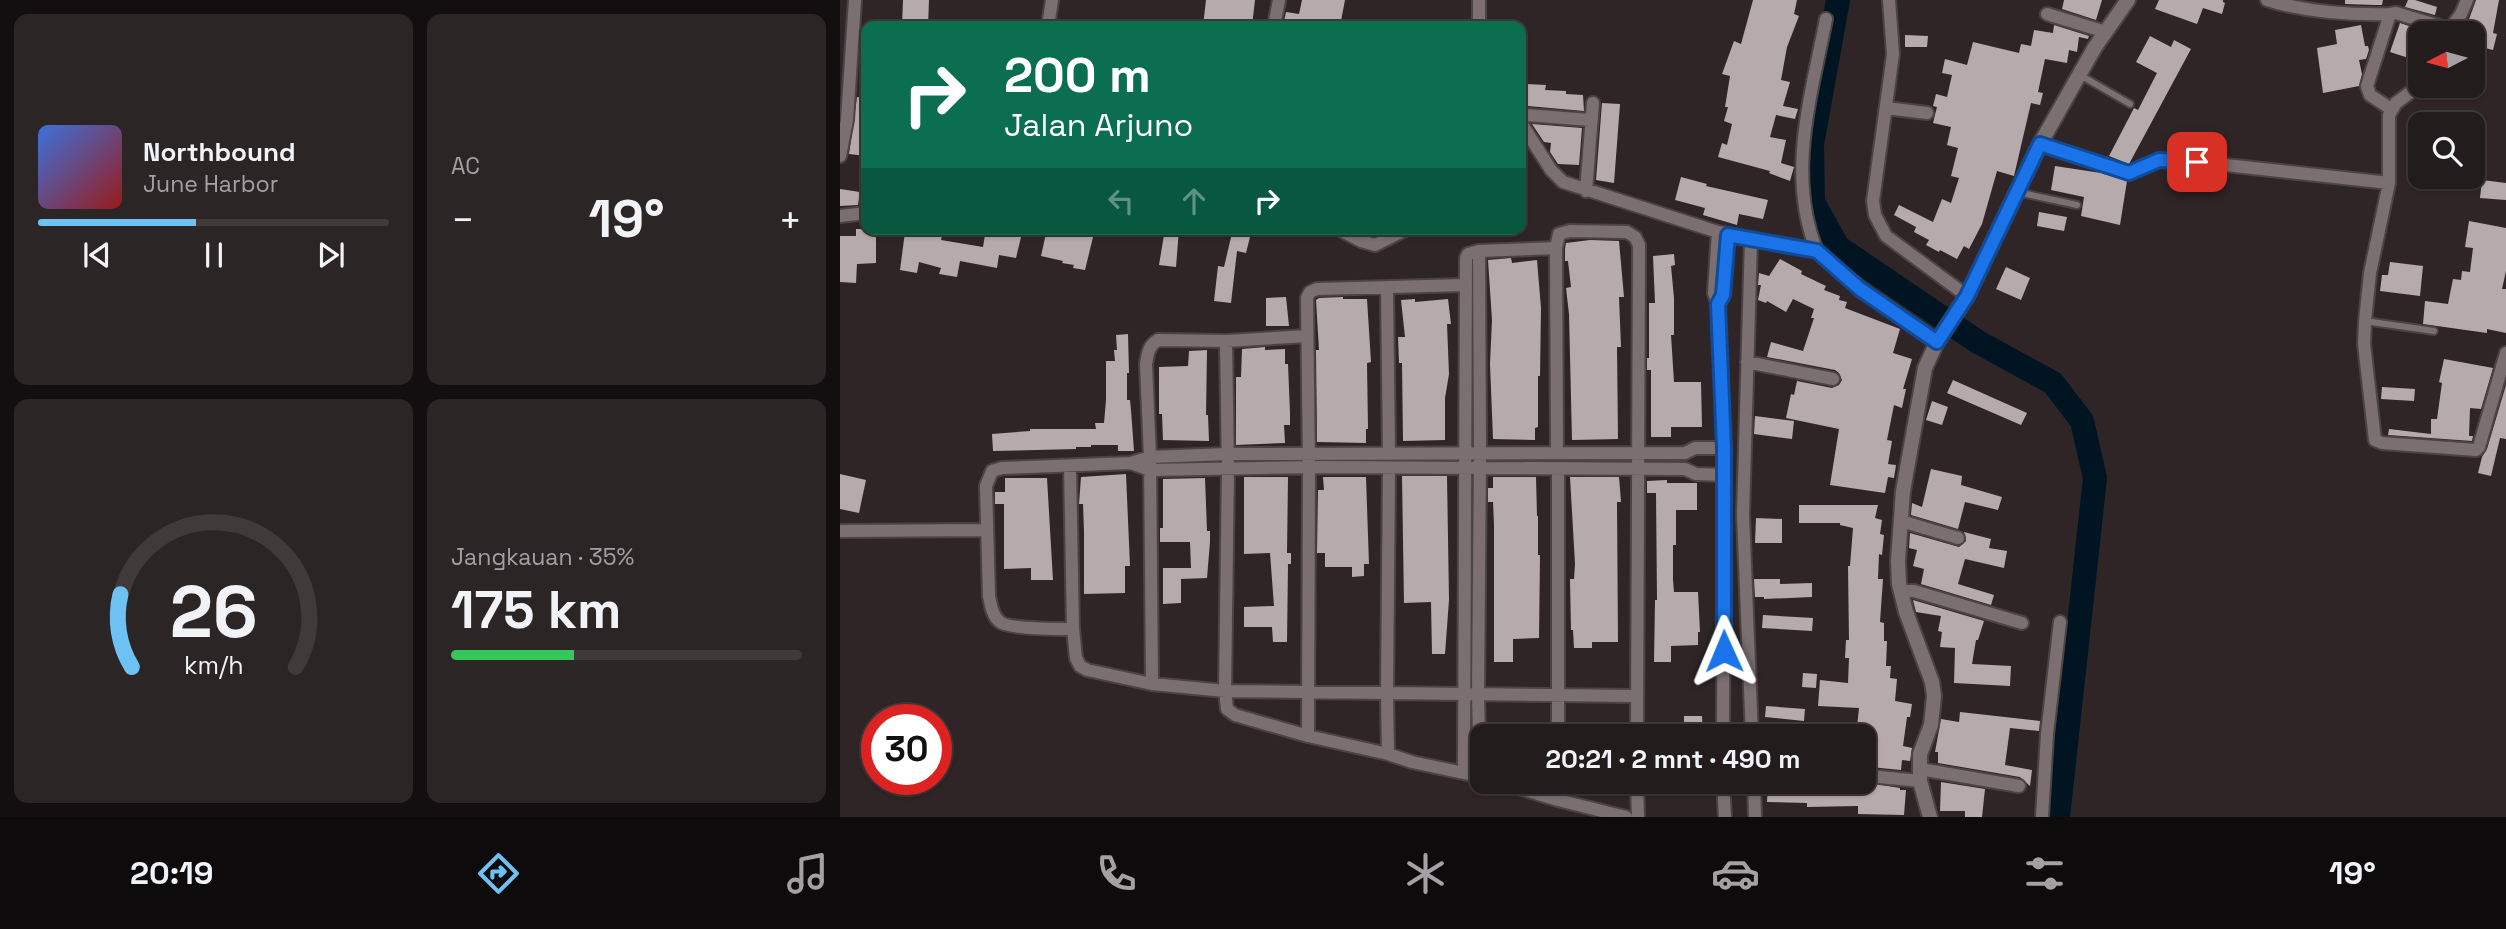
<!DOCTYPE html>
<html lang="id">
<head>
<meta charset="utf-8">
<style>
  body { margin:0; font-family:"Space Grotesk",sans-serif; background:#2b2526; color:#f1f3f6; height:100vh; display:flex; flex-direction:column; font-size:26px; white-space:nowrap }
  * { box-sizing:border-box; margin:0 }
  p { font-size:23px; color:#a3a1a4 }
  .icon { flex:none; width:38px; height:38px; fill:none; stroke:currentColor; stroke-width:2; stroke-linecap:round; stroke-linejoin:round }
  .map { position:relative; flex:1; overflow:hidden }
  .drawer { display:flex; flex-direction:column; gap:14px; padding:14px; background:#130f10; width:840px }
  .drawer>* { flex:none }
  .guide { position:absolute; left:21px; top:21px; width:665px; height:214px; border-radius:14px; box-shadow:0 2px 5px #0004,0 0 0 2px #403a3b; background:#0b6e4f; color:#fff; overflow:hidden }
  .needle { width:46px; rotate:264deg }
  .controls { position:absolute; left:1568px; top:21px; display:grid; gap:14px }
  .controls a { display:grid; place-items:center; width:77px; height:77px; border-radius:14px; background:#231c1d; box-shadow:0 2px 5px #0004,0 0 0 2px #403a3b; font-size:35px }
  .speed { position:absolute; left:21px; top:704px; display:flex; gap:14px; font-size:35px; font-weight:700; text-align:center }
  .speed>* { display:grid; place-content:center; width:91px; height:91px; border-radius:50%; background:#231c1d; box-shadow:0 2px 5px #0004,0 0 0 2px #403a3b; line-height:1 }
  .speed .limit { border:10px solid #d22; background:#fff; color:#111 }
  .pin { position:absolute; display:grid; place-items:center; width:60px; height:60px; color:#fff; margin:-30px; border-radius:14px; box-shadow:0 4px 10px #0006 }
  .me { position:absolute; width:77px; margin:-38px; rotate:359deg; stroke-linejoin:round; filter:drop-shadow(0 0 5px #0008) }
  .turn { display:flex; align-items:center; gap:24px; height:147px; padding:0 28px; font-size:32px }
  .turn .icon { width:91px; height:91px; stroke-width:2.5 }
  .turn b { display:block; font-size:49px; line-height:60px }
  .lanes { display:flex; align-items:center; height:66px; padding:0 28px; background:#0003; justify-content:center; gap:35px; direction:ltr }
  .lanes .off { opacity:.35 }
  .big { font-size:52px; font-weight:800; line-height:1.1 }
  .drawer .widget { flex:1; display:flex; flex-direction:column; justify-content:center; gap:10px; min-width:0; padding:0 24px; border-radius:14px; background:#2b2526 }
  .drawer .dial { align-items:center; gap:0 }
  .dial svg { height:182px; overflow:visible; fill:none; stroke:#403a3b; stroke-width:7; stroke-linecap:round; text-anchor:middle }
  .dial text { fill:#f1f3f6; stroke:none }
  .song { display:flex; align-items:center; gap:21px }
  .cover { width:84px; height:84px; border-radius:10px; background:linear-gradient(135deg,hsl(220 70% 55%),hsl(0 70% 35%)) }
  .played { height:7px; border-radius:4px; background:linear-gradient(90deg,#6ec2f3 45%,#403a3b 45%) }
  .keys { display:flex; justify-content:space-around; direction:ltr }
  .heat { display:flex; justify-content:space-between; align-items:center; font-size:38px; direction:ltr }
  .charge { height:10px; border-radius:5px; background:linear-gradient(90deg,#34c759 35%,#403a3b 0) }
  .drawer .tiles { flex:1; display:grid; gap:14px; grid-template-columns:repeat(2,1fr) }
  .trip { position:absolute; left:630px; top:724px; width:406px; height:70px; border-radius:14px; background:#231c1d; box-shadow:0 2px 5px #0004,0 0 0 2px #403a3b; font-weight:800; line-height:70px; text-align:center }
  .dock { display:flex; height:112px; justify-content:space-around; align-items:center; background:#0e0b0c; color:#a3a1a4 }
  .dock .icon { width:49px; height:49px }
  .dock .active { color:#6ec2f3 }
  .dock b { font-size:32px; color:#f1f3f6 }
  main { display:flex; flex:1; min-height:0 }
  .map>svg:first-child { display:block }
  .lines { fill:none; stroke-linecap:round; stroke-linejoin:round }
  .river { stroke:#001422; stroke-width:24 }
  .building { fill:#b7aaac }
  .service-casing { stroke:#4c4345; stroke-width:10 }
  .minor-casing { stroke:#4c4345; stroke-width:16 }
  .tertiary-casing { stroke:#4c4345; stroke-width:18 }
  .service { stroke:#7b6f72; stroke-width:6 }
  .minor { stroke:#7b6f72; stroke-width:12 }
  .tertiary { stroke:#7b6f72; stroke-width:14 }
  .route-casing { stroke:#114b97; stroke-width:18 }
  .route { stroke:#1a73e8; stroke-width:12 }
</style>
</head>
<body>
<main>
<section class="drawer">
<div class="tiles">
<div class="widget">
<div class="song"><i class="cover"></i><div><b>Northbound</b><p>June Harbor</p></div></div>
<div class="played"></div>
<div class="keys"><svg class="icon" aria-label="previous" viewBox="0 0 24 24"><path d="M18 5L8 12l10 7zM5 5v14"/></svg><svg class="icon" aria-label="pause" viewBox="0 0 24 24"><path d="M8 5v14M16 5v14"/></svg><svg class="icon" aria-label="next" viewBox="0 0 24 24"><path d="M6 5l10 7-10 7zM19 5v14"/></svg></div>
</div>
<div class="widget"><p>AC</p>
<div class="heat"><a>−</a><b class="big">19°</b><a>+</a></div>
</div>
<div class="widget dial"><svg viewBox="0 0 100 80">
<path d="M14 69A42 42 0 1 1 86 69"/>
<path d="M14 69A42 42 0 0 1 9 37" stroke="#6ec2f3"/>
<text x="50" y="56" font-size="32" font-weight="700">26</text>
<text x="50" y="72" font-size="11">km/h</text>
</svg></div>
<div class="widget"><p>Jangkauan · 35%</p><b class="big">175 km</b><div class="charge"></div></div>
</div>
</section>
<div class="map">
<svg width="1666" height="817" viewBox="0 0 1666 817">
  <rect width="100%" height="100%" fill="#2f2527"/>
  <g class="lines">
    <path class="river" d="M998 0 972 144 973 202 998 247 1138 342 1213 383 1242 421 1255 478 1218 817"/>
  </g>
  <path class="building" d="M63 0H89L88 26H62Z
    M366 0H415L412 26H363Z
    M462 0H505L500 26H443L446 12 459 14Z
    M913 0H957L954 14 959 16 947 47 941 80 950 82 943 106 958 109 955 119 936 115 930 137 946 140 941 163 954 167 950 181 929 173 930 171 878 157 882 143 887 145 892 124 884 121 888 107H885L890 76 882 74 894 41 901 44Z
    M1224 0H1262L1256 20 1222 9Z
    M1319 0H1383V2L1385 3 1382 14 1363 8 1357 24 1315 9Z
    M1505 0H1543L1542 5H1535L1505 4Z
    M1568 0H1575L1597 7 1595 15 1565 7Z
    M1636 0H1659L1653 33 1657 34 1653 50 1633 45V33H1624Z
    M1560 23 1581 30 1578 40 1580 41 1578 61 1550 52Z
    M1214 25 1249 36 1248 39 1239 37 1237 52 1229 50 1227 63 1205 59 1198 92 1203 93 1200 105 1191 103 1174 176 1157 171 1142 224 1129 249 1124 246 1117 259 1100 250 1099 252 1086 245 1089 240 1074 232 1076 227 1054 215 1059 205 1093 222 1102 199 1111 203 1119 178 1111 176 1118 148 1107 145 1111 127 1093 123 1097 107 1093 106 1096 94 1107 97 1112 75 1102 73 1105 59 1127 65 1133 42 1179 53 1181 44 1191 46 1194 30 1213 33Z
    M1521 25 1525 46H1528L1529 50 1526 59 1519 60 1522 74 1519 86 1483 93 1477 48 1497 44 1495 30Z
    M1065 35 1088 36 1087 47H1065Z
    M1310 36 1331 47 1334 40 1351 49 1289 164 1269 156 1294 108 1298 110 1317 73 1296 62Z
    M686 84 706 85 705 90 726 91V94L743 95 744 111 688 106V99H685Z
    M1589 86H1600V98L1583 99V94Z
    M17 97 26 98V156L9 154Z
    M762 103 780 104 774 183 756 180Z
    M692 124 742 128 739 165 718 164 710 152 711 143 704 142Z
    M1215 166 1261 173 1287 181 1280 225 1241 216 1244 197 1211 190Z
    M841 177 867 184 866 186 928 200 923 219 899 214 897 225 863 215 865 208 835 200Z
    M1642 180 1666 183V200L1640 198Z
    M0 189 20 192 18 205 0 206Z
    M1199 212 1227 217 1224 231 1197 226Z
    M1629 221 1666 228V271L1662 289H1666V333L1647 329V333L1583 324 1585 301 1608 304 1613 279 1621 280 1622 271 1630 272 1633 248 1625 247Z
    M16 229H36V263L17 264 16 283 0 282V236H16Z
    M146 229H183L176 258 159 255 157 268 120 261 117 277 99 274 101 268 79 262 77 273 60 270 65 232 88 236 89 232 102 236 101 240 143 247Z
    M207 229H255L245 270 233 268 234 265 222 263 223 261 201 256Z
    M325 229H339L336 267 319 265Z
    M393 229H412L406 253 397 251 391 303 374 301 378 266 384 267Z
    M750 240 779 241 784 297H779L781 347H777L778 439 732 440 729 314 726 288 731 287 728 261H725V249L726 243Z
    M834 254 835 265 831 266 834 298V335H831L834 382H861L862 427H831V437H811V370H807V358H809V303H815L813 256Z
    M671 258 672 263 697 260 701 308 700 376H698V427L695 428V440L653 439 650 364 652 320 648 260Z
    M940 259 962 271 961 274 986 286 984 290 1000 296 999 300 1007 302 1005 308 1060 329 1053 353 1072 359 1063 389H1066L1062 408 1054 405 1047 440 1052 441 1048 464 1056 465 1054 478 1048 477 1045 493 990 485 999 429 946 418 951 394 954 395 957 381 992 388 999 385 1002 380 999 373 995 370 927 357 931 342 963 351 974 318H971L974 309 953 299 946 312 927 301 926 303 918 300 921 285H918L919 273 929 276Z
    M1550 262 1583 266 1580 296 1540 291 1542 275H1548Z
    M1166 267 1190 278 1181 300 1156 289Z
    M446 297 449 326H426V298Z
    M503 297V299H527L531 362 527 363 528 429H526V443L477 442 476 350H479L476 300 479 298Z
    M575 299V302L608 299 611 324H607L609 374 605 398V440L563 441 562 363H559L558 337H565L561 300Z
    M288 334 289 373H287V400H290L291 410 294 451H278V445H251V447H236V449L153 451 152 434 190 431V429H256L255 423H264L266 400V361H275L274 350H277L276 335Z
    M425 347V350L445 349V364H448L450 413V425H444L445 443 396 445V377H401L402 349Z
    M367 350 366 415H368L369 441 323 440 322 414H319V367L348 366 349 351Z
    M1604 359 1653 368 1641 409 1630 408 1629 436H1633L1632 441 1548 435 1549 429 1591 434V419H1597L1602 383 1599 382Z
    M1113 380 1187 413 1181 425 1107 393Z
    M1666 385V439L1660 438 1651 476 1638 473 1642 457 1647 449Z
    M1542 387 1575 389 1574 401 1541 399Z
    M1092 401 1108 407 1102 425 1086 420Z
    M915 416 954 421 952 439 914 434Z
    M1091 469 1122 476 1121 485 1162 497 1158 510 1125 502 1118 529 1071 515 1072 503 1082 507Z
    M0 474 26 480 19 513 0 509Z
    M286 474 290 566H285V593L244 594V531L243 504H239L241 477Z
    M562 476H607L609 600 605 654H592L591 602 564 603Z
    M404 477H448L447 553H451V564H448L447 642H433L432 627H404V607L434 606 430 553 404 554Z
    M483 477H526L529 564H524V576L512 577V567H485V553H477L478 490H484Z
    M653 477H696L697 516H698V555H700L699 638 673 639V662H654V525L653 502H648V488H653Z
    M730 477H779L780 489 781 502H777L778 642H752V648H734L733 630H731L730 579H734L735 564Z
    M165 478H207L213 580H191V568L164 569V504H155V492H165Z
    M365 478 367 531H370V542L367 578 341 579V603L323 604V568H351L350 542H320V528H323V479Z
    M827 480V483H857V510H836V545H833V580L834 592H858L860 632H858V645L831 646V662H814L815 600H817L816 493H807V481Z
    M959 505H1038L1035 518 1042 520 1040 534 1044 535 1042 555 1039 554 1038 579H1043L1040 622 1044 623V641H1047L1046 666H1051L1050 678 1057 679 1055 701 1072 704 1070 717H1067L1063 746 1072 748 1070 761 1062 760 1061 770 1030 767 1024 769V737H1016L1019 708 978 706 980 680 1008 683 1009 658H1005L1006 640H1009L1008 566H1010L1013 528 1000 525V523H959Z
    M916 518 942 519V543H915Z
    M1124 532 1151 539 1149 548 1167 551 1164 568 1125 559 1118 584 1154 595 1151 605 1081 584 1084 569 1073 566 1077 550 1069 548 1070 533 1119 547 1126 541Z
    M914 579H940V584L972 583V597L924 599V597H915Z
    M1073 600 1144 621 1138 640H1136L1132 664 1171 666 1170 686 1114 683 1115 648 1100 647 1102 632 1098 631 1101 616 1076 612Z
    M923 615 973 618 972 631 922 628Z
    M963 673 977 674 976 688 962 687Z
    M926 706 965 709 964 721 925 717Z
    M1120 712 1200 721 1199 731 1170 728 1165 765 1192 770 1190 786 1180 777 1098 763V752H1095L1101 719 1119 722Z
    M844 716H862L863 737H850V727H844Z
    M928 782H1023L1060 788V790H1066L1064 815 1018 814V806L967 807V803L927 802Z
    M1101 782 1145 789 1142 817H1125V811H1100Z"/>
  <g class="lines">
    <g class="service-casing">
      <path id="service" d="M1240 75 1290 104
        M1177 192 1237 205
        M1525 321 1594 331"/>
    </g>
    <g class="minor-casing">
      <path id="minor" d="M1049 0 1053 54 1033 201 1035 215 1046 236 1127 296
        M1427 0C1466 12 1509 15 1550 14
        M1207 14 1266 32
        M208 26 212 0
        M434 26 439 0
        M639 26V0
        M1607 33 1621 14 1627 0
        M1580 85 1556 103 1549 115V183L1530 273 1525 321 1524 344 1535 440 1542 443 1636 450 1639 447 1666 353
        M1046 108 1087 113
        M1551 109 1530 95 1527 86 1550 14 1556 13 1609 29
        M681 118 686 115 750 120
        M681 123 711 170 723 182 878 232 977 251 1020 289 1097 342
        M1200 144 1289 173 1319 160 1331 159 1549 183
        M0 156 7 120 15 0
        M746 191 753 103
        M0 216 26 213
        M498 229 521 241 535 245 567 229
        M911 240 903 515 912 737
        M716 248 717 453
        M639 251 640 453 638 695 640 776
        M977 251C946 176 971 96 986 19
        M547 288 549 454
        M878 304 874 293 878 232
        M386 341 388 469 385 691 387 709 395 715 468 736 548 754
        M907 362 993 379
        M291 463 310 470 477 467 845 469 856 474 883 475
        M230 466 233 629 236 658 240 666 247 670 312 684 385 691 547 693 548 754 572 762 642 777
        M549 468 547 693 797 696
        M1061 521 1118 538
        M0 531 146 530
        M1061 591H1074L1182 623
        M233 629C220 629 168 629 160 622 152 616 151 605 149 596L146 486 152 471 162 468 291 463 310 457 388 454 845 453 855 448H884
        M312 684 310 457 306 364C308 354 308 346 318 340L386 341 467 336
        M468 736 469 467 467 298 470 292 477 289 625 285
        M718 737V469
        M883 737 884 448 878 304 883 295 888 235
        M1080 769 1179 786
        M624 771 626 258 628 254 639 251 716 248 719 234 730 231 787 232 795 237 799 245 797 737
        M1029 776 1080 781
        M659 782 718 800 786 817
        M718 782V800
        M797 782 798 817
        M883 782 885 817
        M914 782 915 817
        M1202 817 1207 734 1220 622"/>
    </g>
    <g class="tertiary-casing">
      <path id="tertiary" d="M1090 817 1080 781V754L1091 725 1094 696 1092 682 1066 612 1059 584 1058 561 1063 491 1085 368 1097 342 1127 296 1200 144 1255 47 1288 0"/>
    </g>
    <use href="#service" class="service"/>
    <use href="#minor" class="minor"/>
    <use href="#tertiary" class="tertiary"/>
  </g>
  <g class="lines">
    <g class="route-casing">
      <path id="route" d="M884 651V448L878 304 883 295 888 235 977 251 1020 289 1097 342 1127 296 1200 144 1289 173 1319 160 1357 162"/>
    </g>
    <use href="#route" class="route"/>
  </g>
</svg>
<div class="controls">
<a><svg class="needle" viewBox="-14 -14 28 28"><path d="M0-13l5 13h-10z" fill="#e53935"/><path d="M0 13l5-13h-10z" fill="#a3a1a4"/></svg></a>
<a><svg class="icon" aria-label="search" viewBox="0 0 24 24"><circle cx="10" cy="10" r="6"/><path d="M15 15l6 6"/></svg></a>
</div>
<div class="speed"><div class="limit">30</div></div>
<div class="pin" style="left:1357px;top:162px;background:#d93025"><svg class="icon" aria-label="arrive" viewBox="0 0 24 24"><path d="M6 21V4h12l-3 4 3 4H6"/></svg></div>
<svg class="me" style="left:884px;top:651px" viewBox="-20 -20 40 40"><path d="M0-17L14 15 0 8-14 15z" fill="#1a73e8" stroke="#fff" stroke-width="4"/></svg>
<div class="trip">20:21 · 2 mnt · 490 m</div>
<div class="guide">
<div class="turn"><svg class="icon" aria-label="right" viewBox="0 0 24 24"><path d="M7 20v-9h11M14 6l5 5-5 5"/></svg><div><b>200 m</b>Jalan Arjuno</div></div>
<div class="lanes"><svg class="icon off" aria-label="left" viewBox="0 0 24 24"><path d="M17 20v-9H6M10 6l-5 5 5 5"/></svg><svg class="icon off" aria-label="ahead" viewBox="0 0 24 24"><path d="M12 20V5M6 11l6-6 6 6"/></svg><svg class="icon" aria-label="right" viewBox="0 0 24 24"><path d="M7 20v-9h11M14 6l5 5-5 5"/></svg></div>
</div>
</div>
</main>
<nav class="dock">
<b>20:19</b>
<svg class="icon active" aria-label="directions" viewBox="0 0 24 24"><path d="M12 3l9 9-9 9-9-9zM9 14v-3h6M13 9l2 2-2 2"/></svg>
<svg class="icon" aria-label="music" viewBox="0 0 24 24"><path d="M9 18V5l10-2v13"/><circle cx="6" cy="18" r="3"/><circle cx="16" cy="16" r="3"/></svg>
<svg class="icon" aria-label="phone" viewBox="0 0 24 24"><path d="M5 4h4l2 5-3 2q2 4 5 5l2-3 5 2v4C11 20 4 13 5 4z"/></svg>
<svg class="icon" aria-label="climate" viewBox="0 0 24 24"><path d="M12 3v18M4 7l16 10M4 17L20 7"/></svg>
<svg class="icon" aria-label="car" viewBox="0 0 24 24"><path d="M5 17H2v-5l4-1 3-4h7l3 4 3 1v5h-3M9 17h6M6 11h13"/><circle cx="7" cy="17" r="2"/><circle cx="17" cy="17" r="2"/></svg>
<svg class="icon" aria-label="filters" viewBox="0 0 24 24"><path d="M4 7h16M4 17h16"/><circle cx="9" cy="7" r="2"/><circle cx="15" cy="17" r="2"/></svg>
<b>19°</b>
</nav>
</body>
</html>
